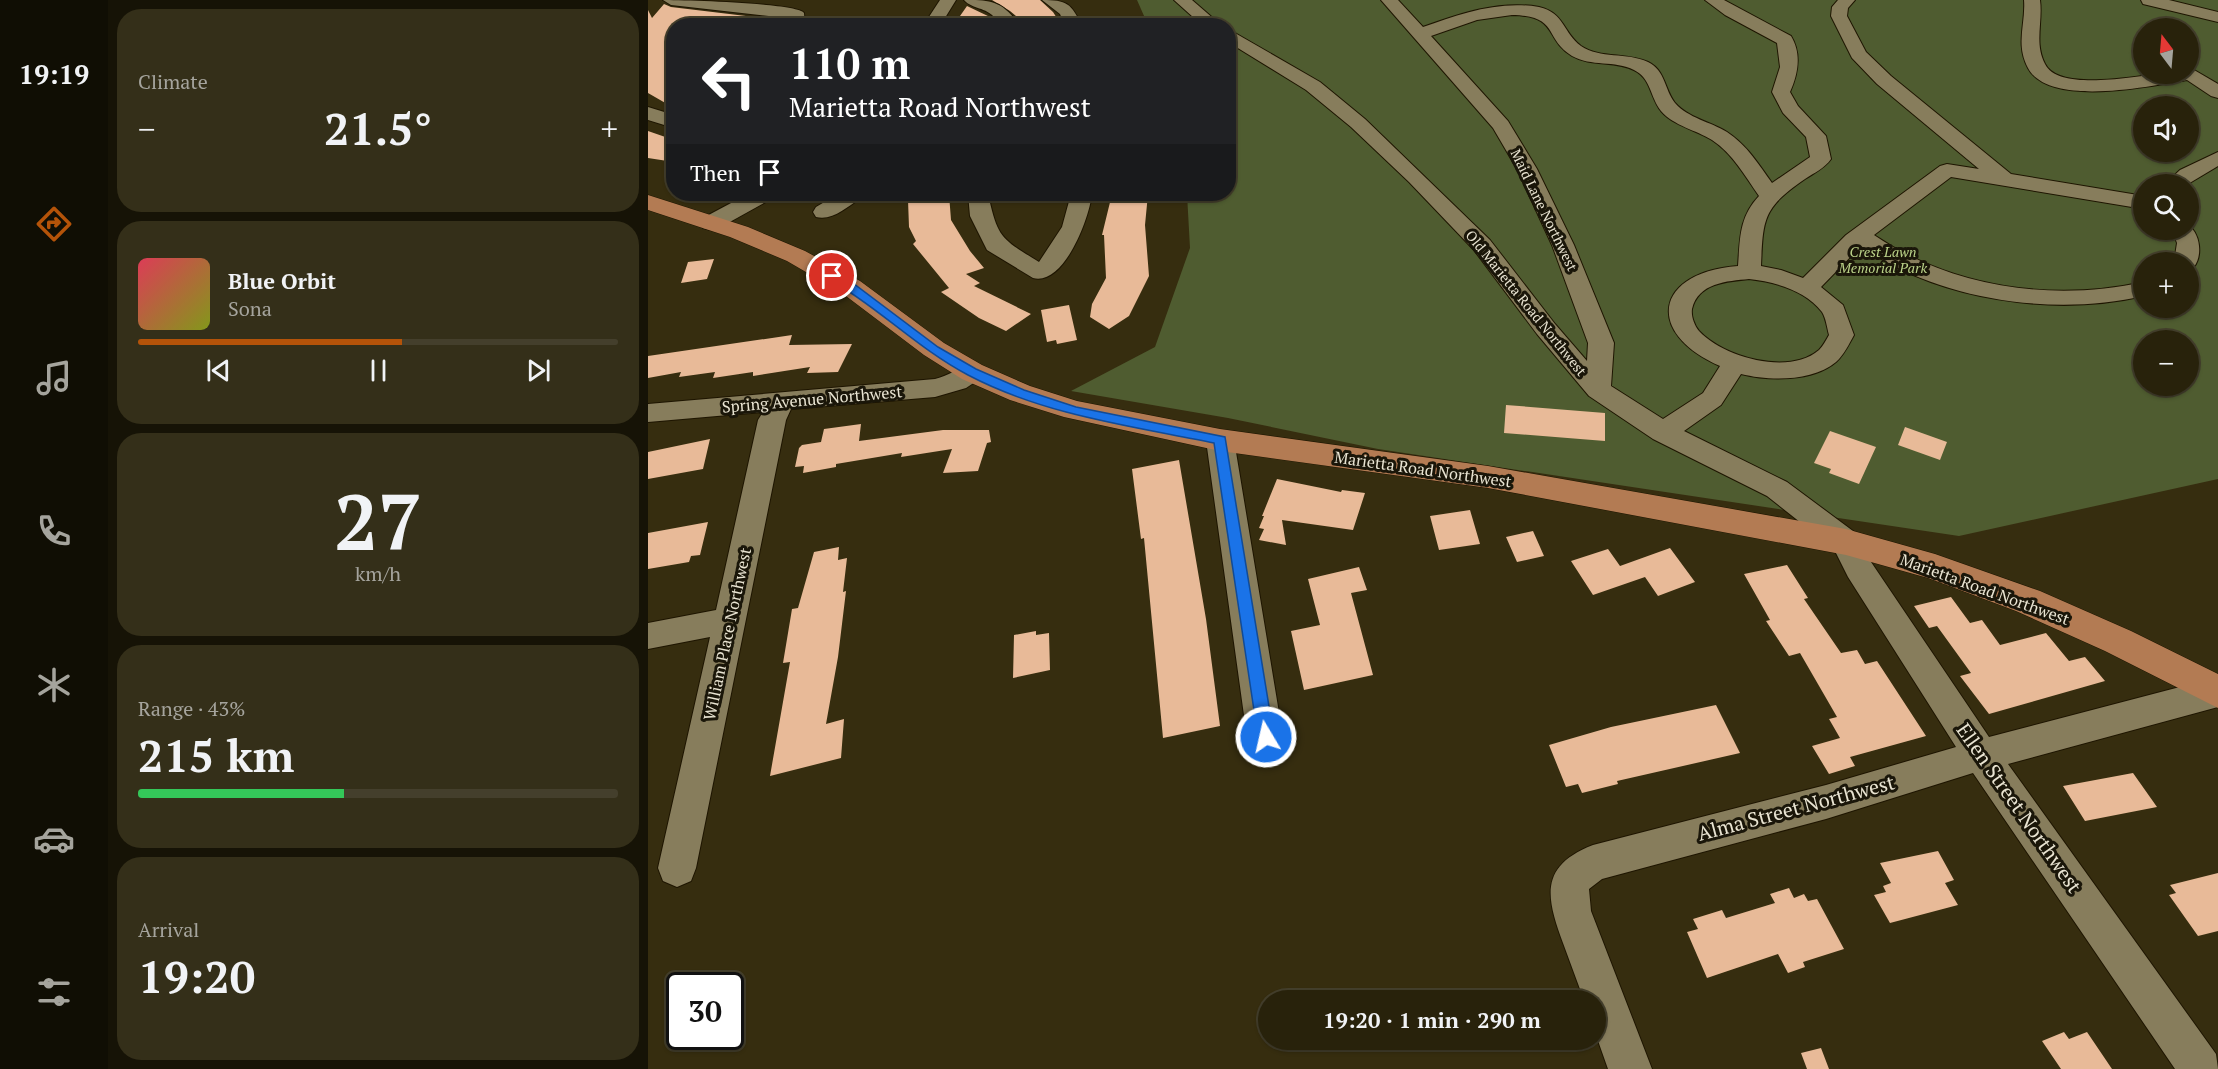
<!DOCTYPE html>
<html lang="en">
<head>
<meta charset="utf-8">
<style>
  body { margin:0; font-family:"PT Serif",serif; background:#342f19; color:#f1f3f6; height:100vh; display:flex; flex-direction:column; font-size:22px; white-space:nowrap }
  * { box-sizing:border-box; margin:0 }
  p { font-size:20px; color:#a5a49d }
  .icon { flex:none; width:33px; height:33px; fill:none; stroke:currentColor; stroke-width:2; stroke-linecap:round; stroke-linejoin:round }
  .map { position:relative; flex:1; overflow:hidden }
  .sheet { display:flex; flex-direction:column; gap:9px; padding:9px; background:#161306; width:540px }
  .sheet>* { flex:none }
  .hud { position:absolute; left:18px; top:18px; width:570px; height:183px; border-radius:24px; box-shadow:0 2px 4px #0004,0 0 0 2px #443f2c; background:#202124; color:#fff; overflow:hidden }
  .needle { width:39px; rotate:344deg }
  .fabs { position:absolute; left:1485px; top:18px; display:grid; gap:12px }
  .fabs a { display:grid; place-items:center; width:66px; height:66px; border-radius:50%; background:#28220b; box-shadow:0 2px 4px #0004,0 0 0 2px #443f2c; font-size:30px }
  .speed { position:absolute; left:18px; top:972px; display:flex; gap:12px; font-size:30px; font-weight:700; text-align:center }
  .speed>* { display:grid; place-content:center; width:78px; height:78px; border-radius:50%; background:#28220b; box-shadow:0 2px 4px #0004,0 0 0 2px #443f2c; line-height:1 }
  .speed .limit { border:3px solid #111; border-radius:9px; background:#fff; color:#111 }
  .pin { position:absolute; display:grid; place-items:center; width:51px; height:51px; color:#fff; margin:-26px; border:3px solid #fff; border-radius:50%; box-shadow:0 2px 6px #0007 }
  .me { position:absolute; width:66px; margin:-33px; rotate:351deg; stroke-linejoin:round; filter:drop-shadow(0 0 4px #0008) }
  .turn { display:flex; align-items:center; gap:21px; height:126px; padding:0 24px; font-size:27px }
  .turn .icon { width:78px; height:78px; stroke-width:2.5 }
  .turn b { display:block; font-size:42px; line-height:51px }
  .then { display:flex; align-items:center; height:57px; padding:0 24px; background:#0003; gap:12px; font-size:22px }
  .big { font-size:45px; font-weight:600; line-height:1.1 }
  .sheet .widget { flex:1; display:flex; flex-direction:column; justify-content:center; gap:9px; min-width:0; padding:0 21px; border-radius:24px; background:#342f19 }
  .sheet .dial { align-items:center; gap:0 }
  .dial b { font-size:78px; line-height:1 }
  .song { display:flex; align-items:center; gap:18px }
  .cover { width:72px; height:72px; border-radius:9px; background:linear-gradient(135deg,hsl(350 70% 55%),hsl(70 70% 35%)) }
  .played { height:6px; border-radius:3px; background:linear-gradient(90deg,#b45309 55%,#443f2c 55%) }
  .keys { display:flex; justify-content:space-around; direction:ltr }
  .heat { display:flex; justify-content:space-between; align-items:center; font-size:33px; direction:ltr }
  .charge { height:9px; border-radius:4px; background:linear-gradient(90deg,#34c759 43%,#443f2c 0) }
  .trip { position:absolute; left:610px; top:990px; width:348px; height:60px; border-radius:30px; background:#28220b; box-shadow:0 2px 4px #0004,0 0 0 2px #443f2c; font-weight:600; line-height:60px; text-align:center }
  main { display:flex; flex:1; min-height:0 }
  .tabs { display:flex; flex-direction:column; width:108px; justify-content:space-around; align-items:center; background:#100e04; color:#a5a49d }
  .tabs .icon { width:42px; height:42px }
  .tabs .active { color:#b45309 }
  .tabs b { font-size:27px; color:#f1f3f6 }
  .map>svg:first-child { display:block }
  .green { fill:#4f5c30; fill-rule:evenodd }
  .building { fill:#e8ba98 }
  .lines { fill:none; stroke-linecap:round; stroke-linejoin:round }
  .minor-casing { stroke:#1e1500; stroke-width:2 }
  .major-casing { stroke:#1e1500; stroke-width:1 }
  .minor { fill:#877d5c; fill-rule:evenodd }
  .major { fill:#b37b53; fill-rule:evenodd }
  .route { fill:#1a73e8; stroke:#114b97; stroke-width:1.5 }
  .labels { text-anchor:middle; stroke-width:6; stroke-linejoin:round; paint-order:stroke }
  .far-street-label { font-size:14px; fill:#e9e4d2; stroke:#1a1609 }
  .far-park-label { font-size:14px; font-style:italic; fill:#bbd389; stroke:#1a1609 }
  .street-label { font-size:16px; fill:#e9e4d2; stroke:#1a1609 }
  .near-street-label { font-size:20px; fill:#e9e4d2; stroke:#1a1609 }
</style>
</head>
<body>
<main>
<nav class="tabs">
<b>19:19</b>
<svg class="icon active" aria-label="directions" viewBox="0 0 24 24"><path d="M12 3l9 9-9 9-9-9zM9 14v-3h6M13 9l2 2-2 2"/></svg>
<svg class="icon" aria-label="music" viewBox="0 0 24 24"><path d="M9 18V5l10-2v13"/><circle cx="6" cy="18" r="3"/><circle cx="16" cy="16" r="3"/></svg>
<svg class="icon" aria-label="phone" viewBox="0 0 24 24"><path d="M5 4h4l2 5-3 2q2 4 5 5l2-3 5 2v4C11 20 4 13 5 4z"/></svg>
<svg class="icon" aria-label="climate" viewBox="0 0 24 24"><path d="M12 3v18M4 7l16 10M4 17L20 7"/></svg>
<svg class="icon" aria-label="car" viewBox="0 0 24 24"><path d="M5 17H2v-5l4-1 3-4h7l3 4 3 1v5h-3M9 17h6M6 11h13"/><circle cx="7" cy="17" r="2"/><circle cx="17" cy="17" r="2"/></svg>
<svg class="icon" aria-label="filters" viewBox="0 0 24 24"><path d="M4 7h16M4 17h16"/><circle cx="9" cy="7" r="2"/><circle cx="15" cy="17" r="2"/></svg>
</nav>
<section class="sheet">
<div class="widget"><p>Climate</p>
<div class="heat"><a>−</a><b class="big">21.5°</b><a>+</a></div>
</div>
<div class="widget">
<div class="song"><i class="cover"></i><div><b>Blue Orbit</b><p>Sona</p></div></div>
<div class="played"></div>
<div class="keys"><svg class="icon" aria-label="previous" viewBox="0 0 24 24"><path d="M18 5L8 12l10 7zM5 5v14"/></svg><svg class="icon" aria-label="pause" viewBox="0 0 24 24"><path d="M8 5v14M16 5v14"/></svg><svg class="icon" aria-label="next" viewBox="0 0 24 24"><path d="M6 5l10 7-10 7zM19 5v14"/></svg></div>
</div>
<div class="widget dial"><b>27</b><p>km/h</p></div>
<div class="widget"><p>Range · 43%</p><b class="big">215 km</b><div class="charge"></div></div>
<div class="widget"><p>Arrival</p><b class="big">19:20</b></div>
</section>
<div class="map">
<svg width="1570" height="1069" viewBox="0 0 1570 1069">
  <rect width="100%" height="100%" fill="#362d0f"/>
  <path class="green" d="M489 0H1570V479L1311 536 730 449 580 418 423 391 507 347 542 248 539 194H580V26L500 25ZM1496 28H1540V74H1496ZM1496 106H1540V152H1496ZM1496 184H1540V230H1496ZM1496 262H1540V308H1496ZM1496 340H1540V386H1496Z"/>
  <path class="building" d="M344 0H392L405 12 414 26H368V16L362 11Z
    M16 4 23 7 98 16 89 24 82 26H26L18 50 26 67V108L0 93V10L4 18Z
    M319 6 342 17 346 20V26H305Z
    M0 131 26 140V162L0 158Z
    M264 194H301L303 220 322 251 336 268 318 274 332 283 326 286 383 314 358 331 331 318 293 292 301 288 265 244 268 241 261 227 260 200H263Z
    M464 194H500L497 225 501 276 481 316 461 329 442 317 444 304 458 278 456 235H454Z
    M66 259 59 279 33 283 40 262Z
    M421 305 429 340 409 344 408 340 399 342 393 310Z
    M144 335 141 345 204 344 190 372 159 373 162 367 105 376V372L65 378 67 372 31 377 33 372 0 378V356Z
    M858 405 957 413V441L856 433Z
    M213 424 211 441 295 430H341L343 442 339 443 330 471 295 473 304 449 253 457 254 453 188 464V467L155 473 156 466 147 467 151 448 154 445 173 442 176 429Z
    M1257 427 1299 442 1292 460 1250 445Z
    M1182 431 1228 447 1211 484 1181 473 1183 469 1166 463Z
    M62 439 55 469 0 479V452Z
    M531 460 558 619 572 726 515 738 496 538 493 539 484 469Z
    M629 479 693 492 694 490 717 493 705 530 634 520 638 545 611 540 616 529 611 528 616 516H614Z
    M822 510 832 544 791 550 782 516Z
    M60 522 52 555 43 556 41 562 0 569V533Z
    M885 531 896 556 869 562 858 537Z
    M191 547 190 560 199 558 195 592 198 591 190 657 178 724 196 719 193 758 122 776 142 662 135 663 144 609 150 608 166 552Z
    M1022 548 1047 582 1010 596 997 577 945 595 923 561 960 549 972 566Z
    M1139 565 1160 598 1156 599 1193 653 1209 650 1217 664 1229 661 1278 736 1202 757 1207 766 1181 774 1164 746 1192 738 1181 719 1189 717 1152 653 1141 656 1118 621 1122 620 1096 574Z
    M711 567 719 590 703 593 725 675 656 690 643 631 672 625 660 579Z
    M1303 597 1322 623 1334 620 1352 645 1398 633 1421 661 1437 657 1457 681 1341 714 1312 676 1323 673 1289 626 1281 628 1266 606Z
    M388 631V635L401 633 402 670 365 678 366 635Z
    M1068 705 1092 753 969 781 970 784 934 793 930 784 918 787 901 745 963 727Z
    M1485 773 1509 807 1437 821 1415 786Z
    M1290 851 1306 880 1297 883 1310 905 1242 923 1226 895 1238 892 1235 886 1243 883 1232 863Z
    M1570 873V931L1550 936 1521 895 1528 893 1522 885Z
    M1141 888 1146 898 1156 894 1160 901 1169 899 1196 949 1155 962 1157 967 1140 973 1130 954 1059 978 1039 932 1050 929 1045 919 1074 910 1078 918 1127 903 1122 894Z
    M1416 1032 1421 1039 1439 1032 1464 1069H1413L1394 1041Z
    M1173 1048 1181 1069H1159L1153 1053Z"/>
  <g class="lines">
    <g class="minor-casing">
      <path id="minor" d="M15 0C34 0 149 3 156 13L157 26H139V18L23 5Z
        M292 0H308L292 26H275Z
        M316 0C339 0 351 0 366 18V26H348V19C337 6 325 10 316 0Z
        M394 0C419 0 423 3 434 26H417L412 14Z
        M526 0H544L574 26H555Z
        M733 0H750L775 27C811 14 851 0 891 7 917 13 915 33 933 46 952 59 979 52 1000 62 1018 71 1016 89 1027 103 1040 118 1063 122 1079 132 1099 145 1111 165 1124 183L1162 157 1158 137 1135 113 1124 92 1132 67 1129 43 1077 15 1057 0H1076L1143 36C1154 54 1150 74 1142 92L1150 106 1178 136 1183 159C1177 168 1166 173 1157 179 1115 208 1115 218 1113 266L1133 270 1155 278 1198 235 1292 166 1299 164 1331 169 1229 84 1204 58 1183 16 1184 7 1190 0H1207L1200 8 1199 16 1218 52 1243 76 1363 174 1496 196V209L1303 177 1226 235C1304 288 1405 302 1496 282V296C1404 317 1290 300 1213 246L1173 287 1195 305 1206 335C1201 344 1196 355 1188 362 1164 382 1121 381 1093 374L1073 405 1036 431 1139 482 1209 534 1223 562 1341 737 1570 677V707L1360 764 1568 1054 1570 1069H1527L1325 773 1178 819 954 879 941 889 943 911 1004 1069H960L948 1035V1000H936C929 981 922 962 915 943 898 897 891 866 945 845L1178 785 1308 747 1200 577 1186 549 1119 496 1005 439 941 396 889 334 826 250 761 182 703 127 658 90 580 42V29L672 82 717 119 842 240 907 324 939 361 940 343 904 245 869 169 845 128ZM864 15C912 16 895 38 924 56 943 67 967 60 986 70 1003 78 1002 97 1013 111 1026 126 1048 130 1064 140 1085 154 1097 176 1111 196 1091 217 1092 239 1090 266 1008 272 995 332 1072 366L1055 393 1015 419 963 386 966 343 926 245 889 169 860 121 783 36 829 20ZM1101 279C1127 282 1157 290 1174 312 1178 318 1179 328 1181 335 1178 340 1175 346 1171 350 1141 376 1075 357 1051 331 1046 325 1043 316 1044 309 1050 283 1079 281 1101 279Z
        M1376 0H1392C1395 22 1386 43 1397 64 1410 91 1483 77 1508 74 1519 73 1530 74 1540 74L1541 67 1570 84V98L1563 96 1539 80C1503 86 1401 108 1380 68 1367 44 1378 23 1376 0Z
        M1493 0H1521L1570 12V22L1495 4Z
        M0 107 26 115V128L0 120Z
        M1570 152V166L1540 184H1517L1532 170Z
        M100 194H126L123 199 71 228 63 230 55 228 52 223 55 218Z
        M190 194H215L212 199C198 207 185 221 168 217L165 212 168 207Z
        M320 194H340C350 238 352 238 391 262L414 227 423 194H444C441 219 416 286 385 278L339 250 322 216Z
        M1540 225C1552 233 1555 255 1546 267L1540 268V262H1526L1529 243 1524 230H1540Z
        M324 364 333 366 337 372 333 378 318 388 287 397 143 409 138 420 48 868 43 881 29 887 15 881 10 868 62 637 0 649V623L68 610 110 420 115 412 0 422V404L287 379C301 376 311 367 324 364Z
        M572 430 582 433 586 440 635 737 629 748 617 752 605 748 599 737 558 440 562 433Z"/>
    </g>
    <g class="major-casing">
      <path id="major" d="M0 195 100 227 157 251 212 281 296 343 334 365 382 386 429 401 572 429 840 466 1198 529 1287 554 1392 591 1483 631 1570 674V708L1457 651 1368 611 1280 578 1198 555 840 488 572 451 416 417 362 400 314 379 276 355 194 293 139 261 82 237 0 210Z"/>
    </g>
    <use href="#minor" class="minor"/>
    <use href="#major" class="major"/>
  </g>
  <path class="route" d="M184 273 206 284 290 347 328 369 376 390 428 407 577 437 626 737 623 742 618 744 612 742 610 737 566 443C483 426 396 415 320 375 269 348 230 307 181 279L179 276Z"/>
  <g class="labels">
    <g class="far-street-label">
      <text transform="translate(896 210) rotate(64)" y="5">Maid Lane Northwest</text>
      <text transform="translate(878 303) rotate(51)" y="5">Old Marietta Road Northwest</text>
    </g>
    <g class="far-park-label">
      <text x="1235" y="257">Crest Lawn<tspan x="1235" dy="16">Memorial Park</tspan></text>
    </g>
    <g class="street-label">
      <text transform="translate(164 399) rotate(-5)" y="6">Spring Avenue Northwest</text>
      <text transform="translate(775 469) rotate(8)" y="6">Marietta Road Northwest</text>
      <text transform="translate(1337 589) rotate(20)" y="6">Marietta Road Northwest</text>
      <text transform="translate(79 634) rotate(-78)" y="6">William Place Northwest</text>
    </g>
    <g class="near-street-label">
      <text transform="translate(1148 808) rotate(-15)" y="7">Alma Street Northwest</text>
      <text transform="translate(1371 808) rotate(55)" y="7">Ellen Street Northwest</text>
    </g>
  </g>
</svg>
<div class="fabs">
<a><svg class="needle" viewBox="-14 -14 28 28"><path d="M0-13l5 13h-10z" fill="#e53935"/><path d="M0 13l5-13h-10z" fill="#a5a49d"/></svg></a>
<a><svg class="icon" aria-label="sound" viewBox="0 0 24 24"><path d="M4 9h4l5-4v14l-5-4H4zM17 9q2 3 0 6"/></svg></a>
<a><svg class="icon" aria-label="search" viewBox="0 0 24 24"><circle cx="10" cy="10" r="6"/><path d="M15 15l6 6"/></svg></a>
<a>+</a>
<a>−</a>
</div>
<div class="speed"><div class="limit">30</div></div>
<div class="pin" style="left:184px;top:276px;background:#d93025"><svg class="icon" aria-label="arrive" viewBox="0 0 24 24"><path d="M6 21V4h12l-3 4 3 4H6"/></svg></div>
<svg class="me" style="left:618px;top:737px" viewBox="-20 -20 40 40"><circle r="17" fill="#1a73e8" stroke="#fff" stroke-width="3"/><path d="M0-11L8 9 0 5-8 9z" fill="#fff"/></svg>
<div class="trip">19:20 · 1 min · 290 m</div>
<div class="hud">
<div class="turn"><svg class="icon" aria-label="left" viewBox="0 0 24 24"><path d="M17 20v-9H6M10 6l-5 5 5 5"/></svg><div><b>110 m</b>Marietta Road Northwest</div></div>
<div class="then">Then<svg class="icon" aria-label="arrive" viewBox="0 0 24 24"><path d="M6 21V4h12l-3 4 3 4H6"/></svg></div>
</div>
</div>
</main>
</body>
</html>
